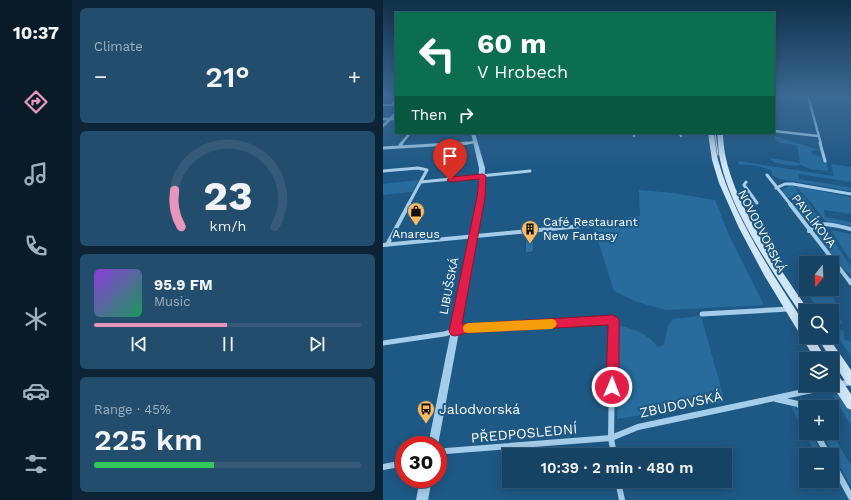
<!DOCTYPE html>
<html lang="en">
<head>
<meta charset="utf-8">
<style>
  body { margin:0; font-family:"Work Sans",sans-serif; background:#234d6c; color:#f1f3f6; height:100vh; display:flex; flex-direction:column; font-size:15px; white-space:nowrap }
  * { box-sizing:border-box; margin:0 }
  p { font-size:13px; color:#9eb0be }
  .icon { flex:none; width:22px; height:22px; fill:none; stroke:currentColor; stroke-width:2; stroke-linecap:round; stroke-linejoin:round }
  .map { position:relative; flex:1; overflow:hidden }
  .sheet { display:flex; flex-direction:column; gap:8px; padding:8px; background:#0c2436; width:311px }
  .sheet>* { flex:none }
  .guide { position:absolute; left:12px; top:12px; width:380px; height:122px; border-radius:0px; box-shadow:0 2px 10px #0003,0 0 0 1px #355b78; background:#0b6e4f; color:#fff; overflow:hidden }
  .needle { width:26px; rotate:198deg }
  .fabs { position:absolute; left:416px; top:256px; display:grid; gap:8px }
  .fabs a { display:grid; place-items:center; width:40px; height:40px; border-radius:0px; background:#164263; box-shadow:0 2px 10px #0003,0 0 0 1px #355b78; font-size:20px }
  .speed { position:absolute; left:12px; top:436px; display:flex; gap:8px; font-size:20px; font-weight:700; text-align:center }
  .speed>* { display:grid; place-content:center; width:52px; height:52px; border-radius:50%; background:#164263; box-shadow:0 2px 10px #0003,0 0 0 1px #355b78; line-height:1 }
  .speed .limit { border:6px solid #d22; background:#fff; color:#111 }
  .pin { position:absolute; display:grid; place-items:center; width:34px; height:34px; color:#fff; margin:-41px -17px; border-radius:50% 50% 50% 0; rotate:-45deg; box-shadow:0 0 4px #0007 }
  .pin .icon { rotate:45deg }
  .me { position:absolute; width:44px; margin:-22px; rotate:1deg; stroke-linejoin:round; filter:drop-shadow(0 0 3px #0008) }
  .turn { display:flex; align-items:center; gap:14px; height:84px; padding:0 16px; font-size:18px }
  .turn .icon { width:52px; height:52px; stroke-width:2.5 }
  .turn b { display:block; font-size:28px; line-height:34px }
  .then { display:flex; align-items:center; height:38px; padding:0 16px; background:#0003; gap:8px; font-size:15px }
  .big { font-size:30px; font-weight:600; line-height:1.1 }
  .sheet .tile { flex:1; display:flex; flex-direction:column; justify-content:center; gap:6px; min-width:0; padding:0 14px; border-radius:6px; background:#234d6c }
  .sheet .dial { align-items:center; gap:0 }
  .dial svg { height:104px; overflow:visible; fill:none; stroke:#355b78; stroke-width:7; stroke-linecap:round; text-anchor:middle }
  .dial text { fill:#f1f3f6; stroke:none }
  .song { display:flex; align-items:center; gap:12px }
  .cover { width:48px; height:48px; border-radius:6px; background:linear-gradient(135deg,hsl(270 70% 55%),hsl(150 70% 35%)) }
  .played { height:4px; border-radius:2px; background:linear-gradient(90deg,#e797bd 50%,#355b78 50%) }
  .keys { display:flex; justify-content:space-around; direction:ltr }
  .heat { display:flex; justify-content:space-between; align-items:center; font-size:22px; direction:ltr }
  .charge { height:6px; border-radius:3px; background:linear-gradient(90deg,#34c759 45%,#355b78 0) }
  .trip { position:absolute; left:119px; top:448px; width:230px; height:40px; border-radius:0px; background:#164263; box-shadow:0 2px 10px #0003,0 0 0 1px #355b78; font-weight:600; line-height:40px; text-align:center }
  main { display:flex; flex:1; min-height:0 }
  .dock { display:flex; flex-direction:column; width:72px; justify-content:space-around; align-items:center; background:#091a28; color:#9eb0be }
  .dock .icon { width:28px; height:28px }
  .dock .current { color:#e797bd }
  .dock b { font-size:18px; color:#f1f3f6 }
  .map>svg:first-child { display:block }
  .green { fill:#276c9d }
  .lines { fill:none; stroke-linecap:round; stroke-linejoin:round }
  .minor-far4 { stroke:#a5cdea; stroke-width:2.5 }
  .minor-far3 { stroke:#a5cdea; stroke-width:3 }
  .minor-far2 { stroke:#a5cdea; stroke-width:4 }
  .minor-far1 { stroke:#a5cdea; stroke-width:5 }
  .minor { stroke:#a5cdea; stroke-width:6 }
  .tertiary { fill:#a5cdea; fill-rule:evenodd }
  .secondary { fill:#d1e7f8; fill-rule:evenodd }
  .tram { stroke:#fff; stroke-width:1 }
  .wall { fill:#27618b }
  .building { fill:#2d71a2; stroke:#204f71 }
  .route { fill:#e11d48; stroke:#92132f }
  .slow { fill:#f59e0b }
  .labels { text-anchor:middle; stroke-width:4; stroke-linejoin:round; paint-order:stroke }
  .street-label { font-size:12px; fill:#fff; stroke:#1e5884 }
  .poi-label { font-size:12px; fill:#fff; stroke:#1e5884; text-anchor:start }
  .near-street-label { font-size:14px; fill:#fff; stroke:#1e5884 }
  .near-poi-label { font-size:14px; fill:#fff; stroke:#1e5884; text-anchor:start }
</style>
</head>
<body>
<main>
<nav class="dock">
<b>10:37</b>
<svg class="icon current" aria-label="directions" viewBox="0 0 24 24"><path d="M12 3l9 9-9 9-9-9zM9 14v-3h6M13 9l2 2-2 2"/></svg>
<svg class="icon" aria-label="music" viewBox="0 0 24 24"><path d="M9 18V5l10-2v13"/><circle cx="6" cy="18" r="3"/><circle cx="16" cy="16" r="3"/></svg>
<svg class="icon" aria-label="phone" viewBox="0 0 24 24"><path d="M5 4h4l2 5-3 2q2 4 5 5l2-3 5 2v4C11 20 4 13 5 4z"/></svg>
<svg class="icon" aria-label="climate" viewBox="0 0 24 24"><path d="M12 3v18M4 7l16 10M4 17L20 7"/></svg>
<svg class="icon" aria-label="car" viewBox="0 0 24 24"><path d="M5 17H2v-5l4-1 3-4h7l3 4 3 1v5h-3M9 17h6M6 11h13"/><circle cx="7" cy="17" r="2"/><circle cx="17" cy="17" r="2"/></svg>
<svg class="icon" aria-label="filters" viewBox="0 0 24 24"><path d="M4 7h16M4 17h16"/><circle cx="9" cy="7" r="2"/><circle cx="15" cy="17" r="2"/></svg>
</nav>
<section class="sheet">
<div class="tile"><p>Climate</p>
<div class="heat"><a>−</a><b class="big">21°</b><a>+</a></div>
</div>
<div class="tile dial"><svg viewBox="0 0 100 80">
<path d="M14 69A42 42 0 1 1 86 69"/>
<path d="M14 69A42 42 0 0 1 9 41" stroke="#e797bd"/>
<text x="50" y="56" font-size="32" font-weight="700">23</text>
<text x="50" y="72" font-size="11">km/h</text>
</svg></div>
<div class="tile">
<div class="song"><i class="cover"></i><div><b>95.9 FM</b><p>Music</p></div></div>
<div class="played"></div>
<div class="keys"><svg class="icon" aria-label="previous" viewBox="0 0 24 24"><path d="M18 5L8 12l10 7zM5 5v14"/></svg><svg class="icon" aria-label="pause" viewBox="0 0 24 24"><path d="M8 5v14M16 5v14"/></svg><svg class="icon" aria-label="next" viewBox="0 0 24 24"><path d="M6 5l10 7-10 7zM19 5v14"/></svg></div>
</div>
<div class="tile"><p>Range · 45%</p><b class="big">225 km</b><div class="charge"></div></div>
</section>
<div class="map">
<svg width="468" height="500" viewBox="0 0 468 500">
  <rect width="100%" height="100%" fill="#1e5884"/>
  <path class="green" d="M392 136 436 150 428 151 429 154 439 157V161L444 162 445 171 427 169 418 165 413 166 392 163 388 160 387 158 417 163 414 145 397 143 392 140Z
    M355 161 451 176 448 164 468 167V182L415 174 416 179 465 187 468 188V191L397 179 389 175V171C377 166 370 164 356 165Z
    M36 180 29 192 0 195V184Z
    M406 186H411L424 201 439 223C429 221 412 215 410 203H415L417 209H422L421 201 406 198 399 192 400 189Z
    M413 187 414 186 468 195 416 187 468 197V214L441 210 442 217 468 222V226L442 221 427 201Z
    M256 190 290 193 332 200 346 235 381 305 283 310 254 302 231 291 209 222 257 216Z
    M442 227 468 267V275L460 269 433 234 435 228Z
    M446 227 468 231 448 228V230L468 234V261Z
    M450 293 455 314 460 324 454 323 455 329 461 331V340L468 341V356L449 329V311H437L425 295Z
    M318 316 342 402 234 419 237 326C252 329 265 334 275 347L281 345 285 326 290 319Z
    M449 394 457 396 468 413V426Z
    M407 404C418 411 423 420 423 433H428L440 455H433Z
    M439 433H449L468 466V487Z"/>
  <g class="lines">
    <path class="minor-far4" d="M425 96 438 144
      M446 96 468 98
      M9 105 13 101
      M0 119H13
      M0 126 13 113
      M391 131 435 136
      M251 133V136
      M297 133 298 136
      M18 144 27 133
      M79 144 92 142"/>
    <path class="minor-far3" d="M437 143 442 161
      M16 147 19 143
      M0 148 84 143
      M0 171 35 168 44 170 25 205
      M384 175 408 205
      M38 182 147 171
      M363 182 361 185 374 203
      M393 188 402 184H410L468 194"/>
    <path class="minor-far2" d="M407 204 467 282
      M426 231C438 219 453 226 468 229
      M0 245 209 225
      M4 245 26 204"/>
    <path class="minor-far1" d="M467 281 468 283
      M319 314 406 309
      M0 343 61 334 83 328 230 320 229 379"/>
    <path class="minor" d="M229 378 228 438 231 455
      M393 399 415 404 423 413
      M433 433 445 455
      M55 454 63 451 228 438 255 427 468 382
      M449 462 468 497
      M0 467 21 463
      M235 481 239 500"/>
    <path class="tertiary" d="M0 104H13V106H0Z
      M88 133H92L102 168 101 197 55 445V446V445H45L95 197 96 168Z
      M37 479H49L45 500H33Z"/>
    <path class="secondary" d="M325 133H331C332 142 333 151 335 160 352 220 390 274 423 326V337H430L443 359H432L381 275 356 228 336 183 329 160Z
      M334 133H340C340 140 341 147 342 154 352 207 396 267 426 311H423V318L420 317C390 272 345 208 336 154 335 147 335 140 334 133Z
      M434 337H445L468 370V386L464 384Z
      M449 371 453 372 468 394V410L464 408 449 385Z"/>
    <path class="tram" d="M332 133 335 155"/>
  </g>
  <path class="wall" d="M151 233 150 253 143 254 142 253Z"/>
  <path class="building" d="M151 233 150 252 142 253 143 234Z"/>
  <linearGradient id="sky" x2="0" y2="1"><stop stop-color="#103049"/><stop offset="0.58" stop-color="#3b6a94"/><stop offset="1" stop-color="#3b6a94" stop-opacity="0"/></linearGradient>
  <rect width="468" height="166" fill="url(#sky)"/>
  <path class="route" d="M100 174 103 176 102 197 79 324 230 315 234 317 236 320V387L234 392 229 393 225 392 223 387 225 325 83 333 72 336 68 335 66 331 94 197 96 179 67 182 64 180 67 177Z"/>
  <path class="slow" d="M169 319 172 320 174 324 172 327 169 329 85 333 81 332 80 328 81 325 85 323Z"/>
  <defs>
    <g id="shop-pin" transform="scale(0.9)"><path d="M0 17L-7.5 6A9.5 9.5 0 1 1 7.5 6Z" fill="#f9ba64" stroke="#1e5884"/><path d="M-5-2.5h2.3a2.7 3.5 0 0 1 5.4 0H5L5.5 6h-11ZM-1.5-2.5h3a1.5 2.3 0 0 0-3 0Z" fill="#111"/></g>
    <g id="building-pin" transform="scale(0.9)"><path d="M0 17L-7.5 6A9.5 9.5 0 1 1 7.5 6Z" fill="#f9ba64" stroke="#1e5884"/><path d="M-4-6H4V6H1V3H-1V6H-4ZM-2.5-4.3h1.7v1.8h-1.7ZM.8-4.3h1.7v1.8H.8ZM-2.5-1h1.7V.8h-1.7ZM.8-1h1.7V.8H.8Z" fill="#111"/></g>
    <g id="bus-pin" transform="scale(0.9)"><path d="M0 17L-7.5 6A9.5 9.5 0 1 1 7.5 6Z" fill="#f9ba64" stroke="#1e5884"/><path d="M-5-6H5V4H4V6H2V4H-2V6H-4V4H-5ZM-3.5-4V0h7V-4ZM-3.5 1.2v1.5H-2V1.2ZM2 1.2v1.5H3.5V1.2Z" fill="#111"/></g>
  </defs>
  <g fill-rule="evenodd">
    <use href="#shop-pin" x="33" y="211"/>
    <use href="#building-pin" x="147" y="229"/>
    <use href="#bus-pin" x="43" y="409"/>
  </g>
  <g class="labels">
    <g class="street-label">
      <text transform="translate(431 221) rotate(52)" y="4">PAVLÍKOVA</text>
      <text transform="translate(379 231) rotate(63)" y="4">NOVODVORSKÁ</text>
      <text transform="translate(66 286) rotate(-79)" y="4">LIBUŠSKÁ</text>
    </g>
    <g class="poi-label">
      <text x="160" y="226">Café Restaurant<tspan x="160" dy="14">New Fantasy</tspan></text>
      <text x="33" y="238" text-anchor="middle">Anareus</text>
    </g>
    <g class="near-street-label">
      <text transform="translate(298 404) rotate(-12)" y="5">ZBUDOVSKÁ</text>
      <text transform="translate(141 433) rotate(-5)" y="5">PŘEDPOSLEDNÍ</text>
    </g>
    <g class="near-poi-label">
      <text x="56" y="414">Jalodvorská</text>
    </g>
  </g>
</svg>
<div class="fabs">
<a><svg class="needle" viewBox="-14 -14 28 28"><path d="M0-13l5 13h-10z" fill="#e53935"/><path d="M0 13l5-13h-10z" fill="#9eb0be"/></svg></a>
<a><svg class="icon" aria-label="search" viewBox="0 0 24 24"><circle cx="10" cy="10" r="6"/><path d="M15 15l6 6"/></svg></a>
<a><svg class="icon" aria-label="layers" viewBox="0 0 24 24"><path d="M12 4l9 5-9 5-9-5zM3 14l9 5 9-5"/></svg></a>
<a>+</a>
<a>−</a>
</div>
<div class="speed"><div class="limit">30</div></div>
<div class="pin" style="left:67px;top:180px;background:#d93025"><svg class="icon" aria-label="arrive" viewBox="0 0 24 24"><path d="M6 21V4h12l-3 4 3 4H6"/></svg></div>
<svg class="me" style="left:229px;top:387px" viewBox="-20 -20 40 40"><circle r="17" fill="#e11d48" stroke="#fff" stroke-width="3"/><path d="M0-11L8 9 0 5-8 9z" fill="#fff"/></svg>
<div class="trip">10:39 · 2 min · 480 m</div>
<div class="guide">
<div class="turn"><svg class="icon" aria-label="left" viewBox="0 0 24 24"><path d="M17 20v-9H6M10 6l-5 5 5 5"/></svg><div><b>60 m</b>V Hrobech</div></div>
<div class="then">Then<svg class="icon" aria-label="right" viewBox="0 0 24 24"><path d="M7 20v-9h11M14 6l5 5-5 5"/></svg></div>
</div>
</div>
</main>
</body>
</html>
